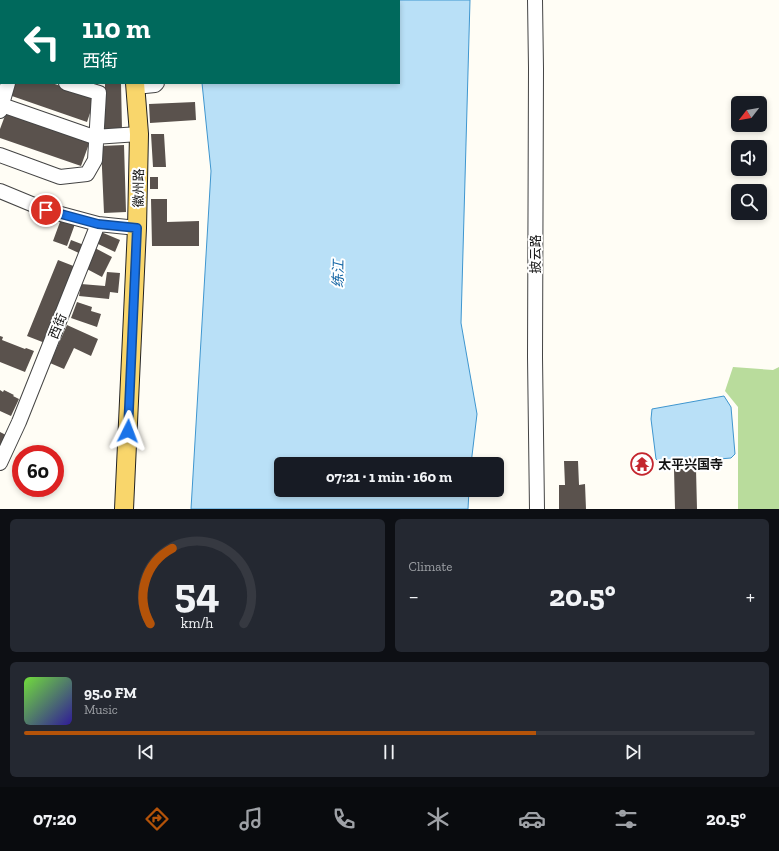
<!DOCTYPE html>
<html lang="en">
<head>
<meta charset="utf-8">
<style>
  body { margin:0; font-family:"Zilla Slab","Noto Sans SC",serif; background:#242831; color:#f1f3f6; height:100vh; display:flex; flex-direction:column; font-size:15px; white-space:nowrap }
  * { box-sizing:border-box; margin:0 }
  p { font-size:13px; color:#9ea1a6 }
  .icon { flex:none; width:22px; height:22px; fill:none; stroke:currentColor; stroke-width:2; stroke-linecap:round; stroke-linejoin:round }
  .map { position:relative; height:509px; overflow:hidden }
  .panel { display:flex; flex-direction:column; gap:10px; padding:10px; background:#0d0f14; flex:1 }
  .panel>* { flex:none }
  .hud { position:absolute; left:0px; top:0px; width:400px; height:84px; box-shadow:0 2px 6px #0003; background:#00695c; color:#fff; overflow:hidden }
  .needle { width:26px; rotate:239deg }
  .fabs { position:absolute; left:731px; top:96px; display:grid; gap:8px }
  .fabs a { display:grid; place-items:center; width:36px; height:36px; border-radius:6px; background:#171b24; box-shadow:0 2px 6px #0003; font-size:20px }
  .speed { position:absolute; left:12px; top:445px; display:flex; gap:8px; font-size:20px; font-weight:700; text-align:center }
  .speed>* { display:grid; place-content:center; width:52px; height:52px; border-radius:50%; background:#171b24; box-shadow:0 2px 6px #0003; line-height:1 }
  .speed .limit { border:6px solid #d22; background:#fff; color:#111 }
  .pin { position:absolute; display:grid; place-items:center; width:34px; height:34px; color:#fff; margin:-17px; border:2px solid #fff; border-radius:50%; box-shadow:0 1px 4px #0007 }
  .me { position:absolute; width:44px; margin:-22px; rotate:3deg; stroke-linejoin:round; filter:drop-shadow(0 0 3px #0008) }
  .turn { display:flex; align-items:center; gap:14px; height:84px; padding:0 16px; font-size:18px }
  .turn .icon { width:52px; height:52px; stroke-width:2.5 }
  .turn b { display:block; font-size:28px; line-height:34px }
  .big { font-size:30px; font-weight:800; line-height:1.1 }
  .panel .tile { flex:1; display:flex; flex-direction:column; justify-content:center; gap:6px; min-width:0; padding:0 14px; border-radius:6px; background:#242831 }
  .panel .dial { align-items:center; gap:0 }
  .dial svg { height:104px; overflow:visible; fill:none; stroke:#363941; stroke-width:7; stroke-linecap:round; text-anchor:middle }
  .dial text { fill:#f1f3f6; stroke:none }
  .song { display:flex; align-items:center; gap:12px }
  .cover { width:48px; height:48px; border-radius:6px; background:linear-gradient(135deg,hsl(100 70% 55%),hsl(250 70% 35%)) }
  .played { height:4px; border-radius:2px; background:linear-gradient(90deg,#b45309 70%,#363941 70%) }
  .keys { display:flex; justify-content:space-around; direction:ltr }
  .heat { display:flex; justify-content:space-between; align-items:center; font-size:22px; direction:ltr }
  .panel .tiles { flex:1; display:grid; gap:10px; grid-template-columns:1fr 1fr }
  .tile:last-child { grid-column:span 2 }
  .trip { position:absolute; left:274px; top:457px; width:230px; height:40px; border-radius:6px; background:#171b24; box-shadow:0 2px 6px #0003; font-weight:800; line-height:40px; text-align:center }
  .dock { display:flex; height:64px; justify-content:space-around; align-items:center; background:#090b0e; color:#9ea1a6 }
  .dock .icon { width:28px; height:28px }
  .dock .on { color:#b45309 }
  .dock b { font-size:18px; color:#f1f3f6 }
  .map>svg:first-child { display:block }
  .forest { fill:#b9dc9c }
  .water { fill:#b9e0f7; stroke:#3f96cf }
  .building { fill:#5a524d }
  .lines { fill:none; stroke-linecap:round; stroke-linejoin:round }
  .minor-casing { stroke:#444; stroke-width:16 }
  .major-casing { stroke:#222; stroke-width:20 }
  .minor { stroke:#fff; stroke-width:14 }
  .major { stroke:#f9d66b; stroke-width:18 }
  .route-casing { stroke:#114b97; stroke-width:10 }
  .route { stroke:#1a73e8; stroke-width:7 }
  .labels { text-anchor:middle; stroke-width:4; stroke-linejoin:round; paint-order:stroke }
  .street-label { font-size:13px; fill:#111; stroke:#fff }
  .poi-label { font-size:13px; font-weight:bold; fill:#111; stroke:#fff; text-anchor:start }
  .water-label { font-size:14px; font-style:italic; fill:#1768a6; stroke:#fff }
</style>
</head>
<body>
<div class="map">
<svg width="779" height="509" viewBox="0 0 779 509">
  <rect width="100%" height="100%" fill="#fffdf5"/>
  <path class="forest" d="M733 367 773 370 779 367V509H738V407L725 391Z"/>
  <path class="water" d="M184 0H470L461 323 477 414 471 464H281V490H469L468 509H191L211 171 202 83H399V1Z
    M724 396 731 407 735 454 731 458 661 464 656 459 651 419 652 409Z"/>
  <path class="building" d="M13 83H52L95 98 87 122 9 95Z
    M105 83H121L122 130H105Z
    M195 102 196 120 150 123 149 104Z
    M6 113 90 141 81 166 0 138V129Z
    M151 134H164L166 167H153Z
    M124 145 126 212 104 213 101 146Z
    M150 177H158V189H150Z
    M151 199H167V222L199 221V246H152Z
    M61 219 75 224 67 246 53 241Z
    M101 232 120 240 115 252 96 243Z
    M71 240 84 245 81 254 68 248Z
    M95 248 112 257 102 277 85 268Z
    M58 260 76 267 45 343 27 336Z
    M107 272 120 273 118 293 110 292 109 299 79 296 81 284 105 286Z
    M77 302 92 307 91 311 101 314 97 327 71 318Z
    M67 325 98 339 91 356 74 348 64 369 50 363Z
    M0 336 3 337 2 340 25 349 26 348 34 351 25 372 0 362Z
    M0 390 3 392 4 390 14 395 13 396 19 399 11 416 0 411Z
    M0 432 6 435 0 449Z
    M564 461H578L579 485 585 484 586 509H559V485H565Z
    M674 469H696L697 509H675Z"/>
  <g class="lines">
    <g class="minor-casing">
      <path id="minor" d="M156 0V1
        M535 0 536 68 535 357 537 509
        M135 87 155 85 157 83
        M2 105 94 137 139 134
        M0 111 8 83
        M0 155 60 177 87 174 95 160 99 93 66 83
        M0 191 46 210 98 224
        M0 463 19 422 98 224 137 228"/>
    </g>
    <g class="major-casing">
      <path id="major" d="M119 0 120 1
        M124 509 137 228 139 134 135 83"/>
    </g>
    <use href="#minor" class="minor"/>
    <use href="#major" class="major"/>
  </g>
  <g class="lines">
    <g class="route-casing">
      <path id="route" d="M46 210 98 224 137 228 128 431"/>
    </g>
    <use href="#route" class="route"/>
  </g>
  <defs>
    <g id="temple-ring" transform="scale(1.15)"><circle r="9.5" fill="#fff" stroke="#c4262e" stroke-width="1.5"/><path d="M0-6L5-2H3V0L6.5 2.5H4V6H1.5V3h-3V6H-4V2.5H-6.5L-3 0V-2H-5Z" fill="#c4262e"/></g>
  </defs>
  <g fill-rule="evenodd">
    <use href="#temple-ring" x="642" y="464"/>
  </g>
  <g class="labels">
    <g class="street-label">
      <text transform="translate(138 188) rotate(-89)" y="5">徽州路</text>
      <text transform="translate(535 254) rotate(-90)" y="5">披云路</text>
      <text transform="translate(57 326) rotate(-68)" y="5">西街</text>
    </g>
    <g class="poi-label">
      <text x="658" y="469">太平兴国寺</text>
    </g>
    <g class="water-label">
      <text transform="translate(338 274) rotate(-89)" y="5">练江</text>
    </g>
  </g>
</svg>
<div class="fabs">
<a><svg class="needle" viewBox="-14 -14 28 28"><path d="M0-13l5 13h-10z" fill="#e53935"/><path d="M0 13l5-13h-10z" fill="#9ea1a6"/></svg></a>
<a><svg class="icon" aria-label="sound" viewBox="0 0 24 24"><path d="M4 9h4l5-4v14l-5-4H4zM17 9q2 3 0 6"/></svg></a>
<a><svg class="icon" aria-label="search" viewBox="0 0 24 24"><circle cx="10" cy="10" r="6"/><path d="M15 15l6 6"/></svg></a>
</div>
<div class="speed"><div class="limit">60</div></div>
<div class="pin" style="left:46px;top:210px;background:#d93025"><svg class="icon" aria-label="arrive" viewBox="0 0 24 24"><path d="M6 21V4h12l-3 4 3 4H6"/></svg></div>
<svg class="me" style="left:128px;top:431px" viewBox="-20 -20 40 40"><path d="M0-17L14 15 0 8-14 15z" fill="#1a73e8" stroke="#fff" stroke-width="4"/></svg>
<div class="trip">07:21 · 1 min · 160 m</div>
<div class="hud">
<div class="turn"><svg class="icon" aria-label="left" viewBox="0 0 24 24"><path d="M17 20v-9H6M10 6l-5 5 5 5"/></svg><div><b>110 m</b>西街</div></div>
</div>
</div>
<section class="panel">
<div class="tiles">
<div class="tile dial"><svg viewBox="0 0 100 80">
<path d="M14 69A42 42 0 1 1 86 69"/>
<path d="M14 69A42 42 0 0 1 31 11" stroke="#b45309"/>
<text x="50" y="56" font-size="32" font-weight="700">54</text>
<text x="50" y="72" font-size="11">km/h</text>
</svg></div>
<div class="tile"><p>Climate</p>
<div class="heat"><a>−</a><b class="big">20.5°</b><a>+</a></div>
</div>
<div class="tile">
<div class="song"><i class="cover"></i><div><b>95.0 FM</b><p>Music</p></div></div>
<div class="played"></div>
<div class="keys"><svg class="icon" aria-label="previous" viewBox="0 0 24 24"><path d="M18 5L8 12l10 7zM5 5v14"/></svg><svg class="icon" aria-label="pause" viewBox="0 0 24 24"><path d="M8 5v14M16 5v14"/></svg><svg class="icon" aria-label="next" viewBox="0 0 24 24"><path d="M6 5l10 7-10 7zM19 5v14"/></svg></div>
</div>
</div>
</section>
<nav class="dock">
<b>07:20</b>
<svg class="icon on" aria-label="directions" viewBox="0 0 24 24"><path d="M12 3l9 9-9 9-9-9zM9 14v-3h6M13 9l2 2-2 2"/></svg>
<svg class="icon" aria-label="music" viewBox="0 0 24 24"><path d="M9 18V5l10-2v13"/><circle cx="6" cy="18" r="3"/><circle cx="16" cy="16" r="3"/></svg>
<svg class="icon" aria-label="phone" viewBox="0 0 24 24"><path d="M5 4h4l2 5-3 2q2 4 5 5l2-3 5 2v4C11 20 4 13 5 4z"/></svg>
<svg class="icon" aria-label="climate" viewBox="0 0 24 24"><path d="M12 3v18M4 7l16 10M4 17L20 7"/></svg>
<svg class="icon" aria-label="car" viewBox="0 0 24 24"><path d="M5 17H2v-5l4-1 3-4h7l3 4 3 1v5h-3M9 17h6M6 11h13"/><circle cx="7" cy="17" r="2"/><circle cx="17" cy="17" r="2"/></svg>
<svg class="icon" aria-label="filters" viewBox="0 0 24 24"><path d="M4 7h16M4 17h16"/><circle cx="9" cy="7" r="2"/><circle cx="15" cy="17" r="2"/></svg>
<b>20.5°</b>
</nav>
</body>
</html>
